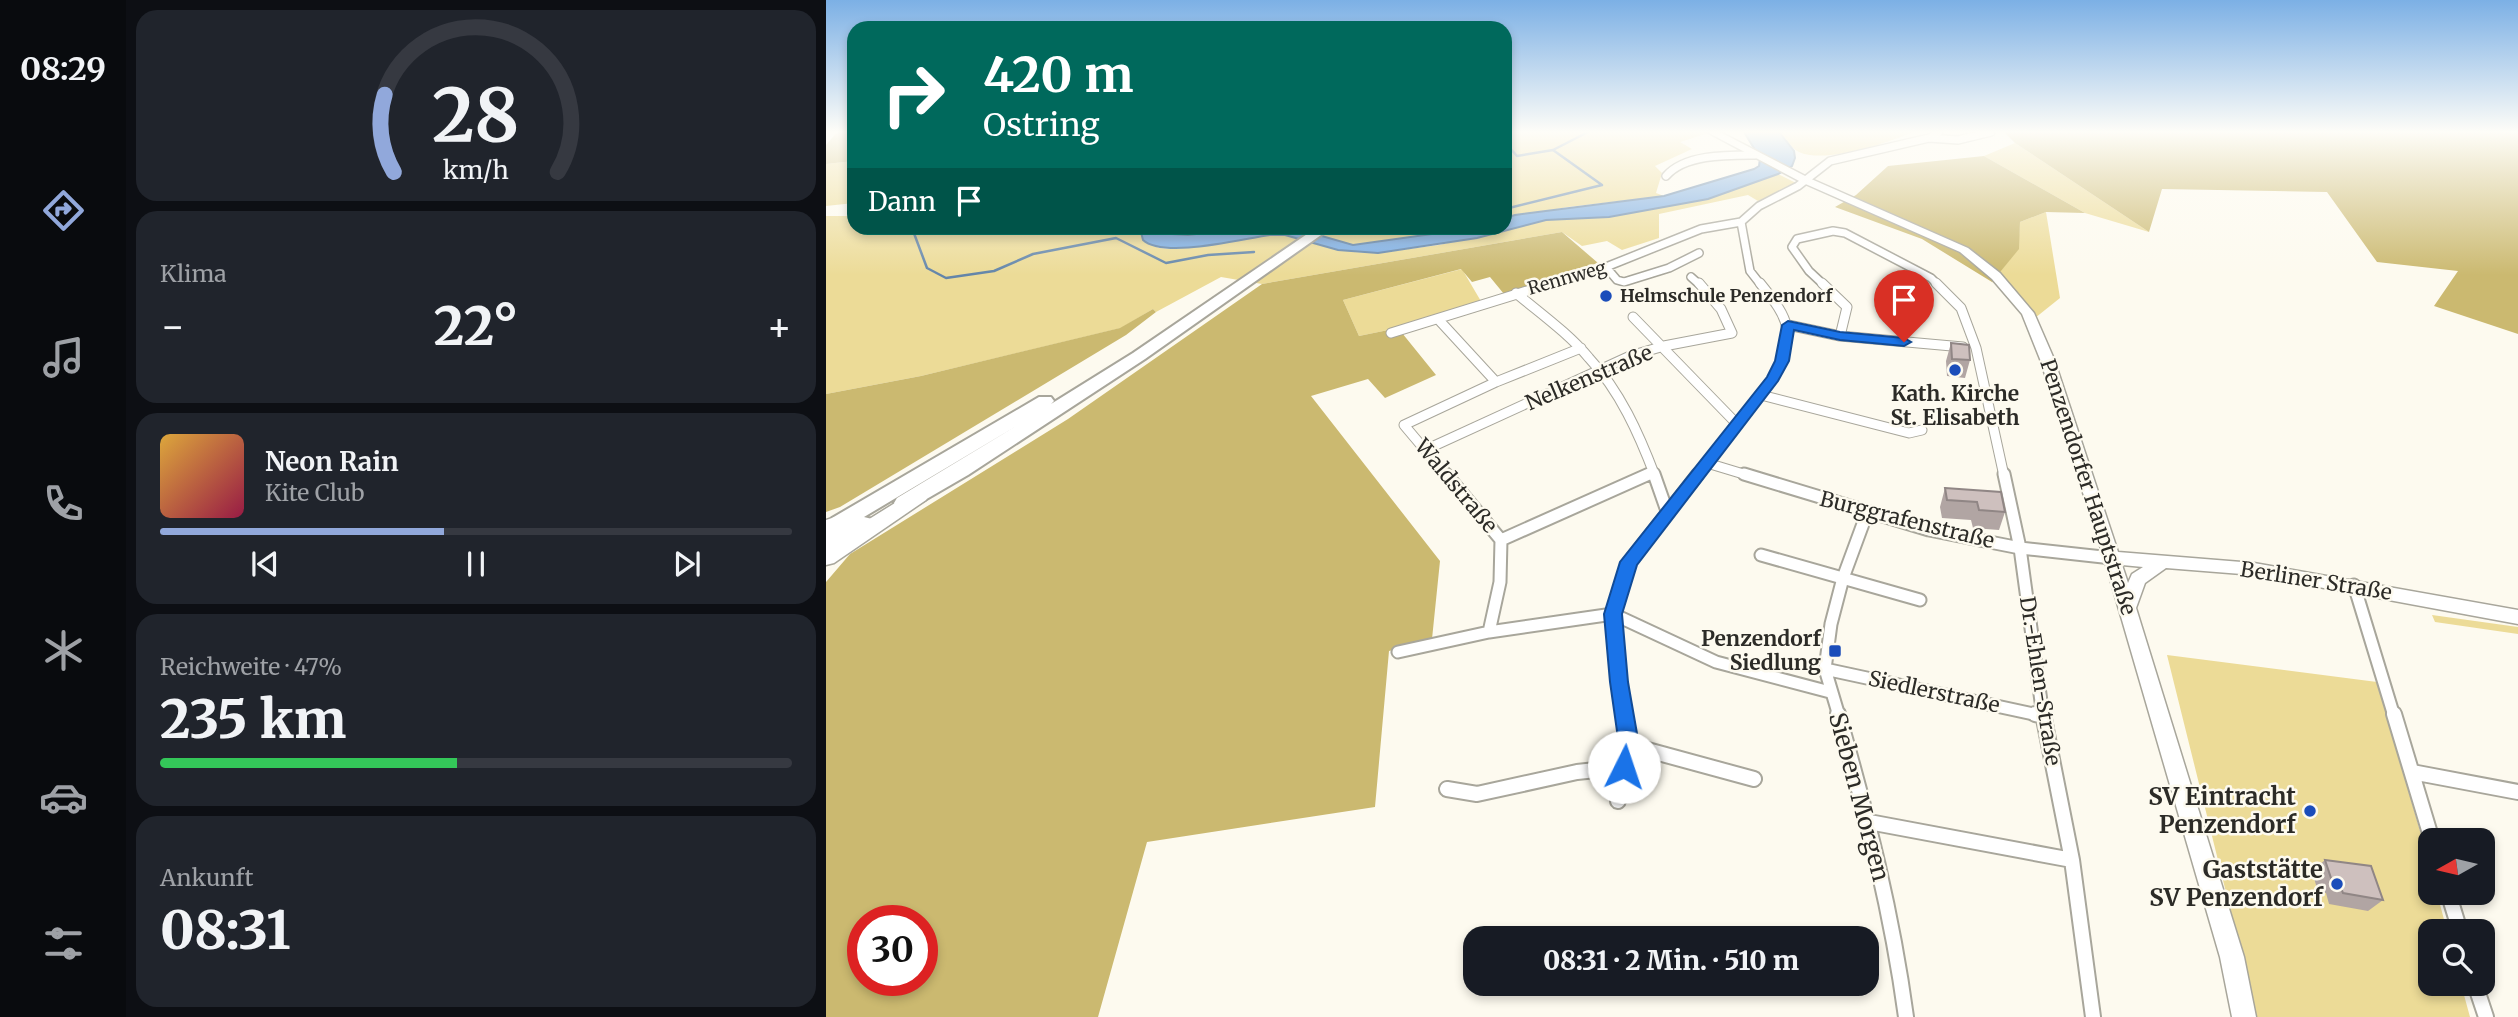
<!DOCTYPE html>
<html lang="de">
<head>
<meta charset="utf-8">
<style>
  body { margin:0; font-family:Merriweather,serif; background:#20242c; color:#f1f3f6; height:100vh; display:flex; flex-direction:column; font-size:26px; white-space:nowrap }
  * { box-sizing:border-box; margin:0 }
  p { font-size:23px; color:#9ea1a6 }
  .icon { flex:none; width:38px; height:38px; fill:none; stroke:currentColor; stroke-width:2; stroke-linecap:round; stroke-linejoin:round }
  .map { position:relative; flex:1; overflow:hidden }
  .details { display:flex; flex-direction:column; gap:10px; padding:10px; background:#0d0f14; width:700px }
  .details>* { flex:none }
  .top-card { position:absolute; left:21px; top:21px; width:665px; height:214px; border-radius:21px; box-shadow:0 4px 10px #0003; background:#00695c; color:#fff; overflow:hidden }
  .needle { width:46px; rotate:262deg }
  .tools { position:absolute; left:1592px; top:828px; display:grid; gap:14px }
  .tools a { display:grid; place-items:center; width:77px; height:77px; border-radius:14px; background:#171b24; box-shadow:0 4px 10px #0003; font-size:35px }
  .speed { position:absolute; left:21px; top:905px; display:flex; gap:14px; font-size:35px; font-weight:700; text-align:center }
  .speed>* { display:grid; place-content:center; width:91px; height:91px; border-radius:50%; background:#171b24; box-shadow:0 4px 10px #0003; line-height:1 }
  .speed .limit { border:10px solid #d22; background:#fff; color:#111 }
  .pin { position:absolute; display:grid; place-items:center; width:60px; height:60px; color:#fff; margin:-72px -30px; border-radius:50% 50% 50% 0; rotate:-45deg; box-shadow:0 0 7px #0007 }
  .pin .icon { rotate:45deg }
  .me { position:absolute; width:77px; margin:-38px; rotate:4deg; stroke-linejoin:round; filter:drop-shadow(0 0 5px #0008) }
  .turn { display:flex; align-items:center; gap:24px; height:147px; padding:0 21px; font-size:32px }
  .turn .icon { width:91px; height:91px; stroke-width:2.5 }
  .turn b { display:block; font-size:49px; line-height:60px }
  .then { display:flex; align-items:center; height:66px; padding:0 21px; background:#0003; gap:14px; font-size:26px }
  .big { font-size:52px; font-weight:800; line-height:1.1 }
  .details .widget { flex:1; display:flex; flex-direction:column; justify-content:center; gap:10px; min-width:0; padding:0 24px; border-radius:21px; background:#20242c }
  .details .dial { align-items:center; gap:0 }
  .dial svg { height:182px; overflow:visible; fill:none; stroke:#363941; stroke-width:7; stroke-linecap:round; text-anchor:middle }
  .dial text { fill:#f1f3f6; stroke:none }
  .song { display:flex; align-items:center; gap:21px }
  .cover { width:84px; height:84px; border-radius:10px; background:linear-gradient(135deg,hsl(40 70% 55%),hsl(340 70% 35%)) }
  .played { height:7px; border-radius:4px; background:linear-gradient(90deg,#91a8db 45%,#363941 45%) }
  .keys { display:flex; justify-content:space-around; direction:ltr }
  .heat { display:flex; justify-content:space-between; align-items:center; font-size:38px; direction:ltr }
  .charge { height:10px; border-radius:5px; background:linear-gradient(90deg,#34c759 47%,#363941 0) }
  .trip { position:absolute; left:637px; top:926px; width:416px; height:70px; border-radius:21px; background:#171b24; box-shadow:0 4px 10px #0003; font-weight:800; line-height:70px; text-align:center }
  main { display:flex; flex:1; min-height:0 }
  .tab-bar { display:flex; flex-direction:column; width:126px; justify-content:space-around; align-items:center; background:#090b0e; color:#9ea1a6 }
  .tab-bar .icon { width:49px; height:49px }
  .tab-bar .current { color:#91a8db }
  .tab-bar b { font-size:32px; color:#f1f3f6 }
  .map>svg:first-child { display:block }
  .green { fill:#ecdb97 }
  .forest { fill:#cbb970; fill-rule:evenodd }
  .water { fill:#7aabe1; stroke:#6385a9; stroke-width:2 }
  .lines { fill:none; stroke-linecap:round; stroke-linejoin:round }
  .stream { stroke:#6385a9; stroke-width:2.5 }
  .minor-far3-casing { stroke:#a8a69b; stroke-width:10 }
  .minor-far2-casing { stroke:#a8a69b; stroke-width:11 }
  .minor-far1-casing { stroke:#a8a69b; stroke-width:15 }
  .minor-casing { stroke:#a8a69b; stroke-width:18 }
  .secondary-casing { stroke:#a8a69b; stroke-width:3 }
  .trunk-casing { stroke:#a8a69b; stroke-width:4 }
  .motorway-casing { stroke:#a8a69b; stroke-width:3 }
  .minor-far3 { stroke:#fff; stroke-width:7 }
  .minor-far2 { stroke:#fff; stroke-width:9 }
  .minor-far1 { stroke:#fff; stroke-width:11 }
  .minor { stroke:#fff; stroke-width:14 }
  .secondary { fill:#fff; fill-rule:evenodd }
  .trunk { fill:#fff; fill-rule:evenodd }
  .motorway { fill:#fff; fill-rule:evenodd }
  .wall { fill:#b1a5a3 }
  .building { fill:#cec0be; stroke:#908685; stroke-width:2 }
  .route { fill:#1a73e8; stroke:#114b97; stroke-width:2 }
  .poi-dot { fill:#1b4dba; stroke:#fdfaef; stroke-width:2.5 }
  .labels { text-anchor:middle; stroke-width:5; stroke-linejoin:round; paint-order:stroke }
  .far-street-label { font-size:18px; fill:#2c2b27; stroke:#fdfaef }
  .far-poi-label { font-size:18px; font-weight:bold; fill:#2c2b27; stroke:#fdfaef; text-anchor:start }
  .street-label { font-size:21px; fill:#2c2b27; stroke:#fdfaef }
  .poi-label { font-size:21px; font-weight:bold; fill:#2c2b27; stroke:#fdfaef }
  .near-street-label { font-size:24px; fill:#2c2b27; stroke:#fdfaef }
  .near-poi-label { font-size:24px; font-weight:bold; fill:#2c2b27; stroke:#fdfaef; text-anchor:end }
</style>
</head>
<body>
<main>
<nav class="tab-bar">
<b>08:29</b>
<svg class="icon current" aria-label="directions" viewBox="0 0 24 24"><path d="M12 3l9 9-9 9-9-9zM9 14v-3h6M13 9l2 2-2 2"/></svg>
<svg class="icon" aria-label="music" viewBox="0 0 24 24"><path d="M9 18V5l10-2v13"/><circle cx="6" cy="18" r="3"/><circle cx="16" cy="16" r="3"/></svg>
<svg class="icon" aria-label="phone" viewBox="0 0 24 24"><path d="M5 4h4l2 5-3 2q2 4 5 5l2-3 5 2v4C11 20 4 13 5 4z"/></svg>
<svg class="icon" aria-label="climate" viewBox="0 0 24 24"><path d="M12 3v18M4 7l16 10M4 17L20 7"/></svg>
<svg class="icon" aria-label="car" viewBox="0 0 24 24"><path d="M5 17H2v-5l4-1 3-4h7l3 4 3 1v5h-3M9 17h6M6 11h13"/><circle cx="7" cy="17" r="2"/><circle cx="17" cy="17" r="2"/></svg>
<svg class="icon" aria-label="filters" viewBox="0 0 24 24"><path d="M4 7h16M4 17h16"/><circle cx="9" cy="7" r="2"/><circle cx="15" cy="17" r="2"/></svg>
</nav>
<section class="details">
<div class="widget dial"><svg viewBox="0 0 100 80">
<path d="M14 69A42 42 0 1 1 86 69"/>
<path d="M14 69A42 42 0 0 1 10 35" stroke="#91a8db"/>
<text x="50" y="56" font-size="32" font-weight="700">28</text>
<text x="50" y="72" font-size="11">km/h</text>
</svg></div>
<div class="widget"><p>Klima</p>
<div class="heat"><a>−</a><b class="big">22°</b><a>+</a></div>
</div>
<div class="widget">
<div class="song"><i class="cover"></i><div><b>Neon Rain</b><p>Kite Club</p></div></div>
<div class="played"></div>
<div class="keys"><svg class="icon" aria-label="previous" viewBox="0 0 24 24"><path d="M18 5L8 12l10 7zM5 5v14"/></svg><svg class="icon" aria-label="pause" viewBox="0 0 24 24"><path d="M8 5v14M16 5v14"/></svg><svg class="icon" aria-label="next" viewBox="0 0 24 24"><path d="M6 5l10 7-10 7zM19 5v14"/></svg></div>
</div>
<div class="widget"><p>Reichweite · 47%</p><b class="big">235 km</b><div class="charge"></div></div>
<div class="widget"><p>Ankunft</p><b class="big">08:31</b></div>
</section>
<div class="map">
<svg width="1692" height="1017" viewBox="0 0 1692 1017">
  <rect width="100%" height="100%" fill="#fdfaef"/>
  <path class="green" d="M679 132H886L854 142 866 149 829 166 836 173 830 193 838 196 742 207 679 218Z
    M954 132H1087C1062 143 999 164 973 152 966 149 960 138 954 132Z
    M1189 143 1323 232 1259 213 1158 156Z
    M28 161V203L0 206V164Z
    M952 174 970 183 932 201 922 195 833 214V238L796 250 781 241 756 246 736 232 436 284 395 277 330 312 327 309 295 328 95 376 0 394V216H28V228H314L317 240 333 248 349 249 444 235H459L528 252 552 253 613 245 720 220 783 217 882 199Z
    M1220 212 1234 298 1209 318 1188 292 1166 282 1192 249 1194 222Z
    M468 228H649L527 245Z
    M636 269 656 303 572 328 533 336 517 300Z
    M1606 615 1692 627V634L1609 622Z
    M1341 655 1551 682 1605 869V892L1611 893 1621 931H1605V984H1635L1644 1017H1431Z"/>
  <path class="forest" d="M11 132H28V161L0 164V145Z
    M1178 132H1692V334L1608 306 1632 271 1551 262 1501 192 1336 189 1323 232 1189 143Z
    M1158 156 1259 213 1220 212 1194 222 1193 249 1166 282 1096 239 1009 207 1030 195 1062 166Z
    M736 232 772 263 678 294 664 277 646 282 635 269 517 300 533 336 572 328 610 375 559 398 542 379 485 396 614 561 606 639 563 651 549 807 321 842 272 1017H0V582L24 554 242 419 436 284ZM37 920H96V980H37Z
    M327 309 330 312 300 335 14 507 0 512V394L95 376 294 328Z"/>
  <path class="water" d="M918 132H953L968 151 969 158 966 166 952 174 882 199 783 217 720 220 651 238 552 253 512 250 459 235H444C415 239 338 259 317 240L314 228H336L346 234 362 235 421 228H468L527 245 649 228H679V218L689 215 838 196 928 169 933 166 934 158Z"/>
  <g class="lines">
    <path class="stream" d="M679 148 683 147 691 156 727 150 762 132
      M679 209 776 185 727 150
      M86 228 101 268 120 278 168 271 207 254 290 238 340 263 382 255 428 252
      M605 233 608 228"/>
    <g class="minor-far3-casing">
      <path id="minor-far3" d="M1103 138 1132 140 1165 132
        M840 176C859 154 902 155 929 155
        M915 222 933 206 972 186 1004 161 1103 138 1113 132
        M915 222 924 271 935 285
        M780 267 791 280 798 282 843 268 873 253
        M865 277 874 285
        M721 285 780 267 875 229 915 222
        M998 285 983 271 966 247 971 239 1007 231 1019 233 1105 278 1112 285"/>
    </g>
    <g class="minor-far2-casing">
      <path id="minor-far2" d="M996 283 1021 307 1014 336
        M1110 283 1135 308 1150 348 1178 476
        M690 293C715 314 742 333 763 358 794 391 813 434 829 476
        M807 317 911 424
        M612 319 670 382
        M962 325 1014 336 1137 347
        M565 333 727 283
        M935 395 1083 433 1096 430
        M599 450 804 356 838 346 906 333 895 309 873 283
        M881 463 924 476
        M621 476 578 425 670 382 755 348
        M819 476 828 472
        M870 476 947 378C971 333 964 320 934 283"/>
    </g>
    <g class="minor-far1-casing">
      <path id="minor-far1" d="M620 474 675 540 674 582 663 632
        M828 474 841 511
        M918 474 1103 530 1194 548 1286 558
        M1178 474 1194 548 1217 716
        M675 540 823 474
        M935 555 1094 600
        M1528 585 1568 716
        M787 614 890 662 1004 692
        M572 652 663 632 787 614
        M999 669 1217 716
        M798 716 787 614 803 562 872 474
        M1013 716 999 669 1005 624 1017 578 1041 513"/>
    </g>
    <g class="minor-casing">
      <path id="minor" d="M1012 714C1041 815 1066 913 1080 1017
        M1209 714 1217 716
        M1217 714 1246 860 1267 1017
        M1568 714 1606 840
        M803 745 928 779
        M1586 772 1692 792
        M621 789 651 794 751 772 798 767
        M792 801 803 745 798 714
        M1043 822 1246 860
        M1622 892 1634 931
        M1649 984 1660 1017"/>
    </g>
    <g class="secondary-casing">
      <path id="secondary" d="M881 132H894L983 178 1142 248 1174 273 1208 313 1228 359 1292 552 1428 563 1692 610V624L1428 575 1340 568 1319 583 1310 608 1418 957 1430 1017H1406L1394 957 1278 558 1214 359 1196 314 1166 279 1134 252 975 182ZM1296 565 1317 567 1306 574 1302 583Z"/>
    </g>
    <g class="trunk-casing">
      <path id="trunk" d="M490 228H505L319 359 142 475 85 508H71L68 503 71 498 212 413 38 517 46 519 49 524 46 529 0 551V535L11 530 3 523 6 518 213 397H225L228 401 225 404 307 353Z"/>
    </g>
    <g class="motorway-casing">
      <path id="motorway" d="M93 488 100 490 103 495 100 500 8 563 0 565V546Z
        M12 516 20 518 23 524 20 530 0 537V520Z"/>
    </g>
    <use href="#minor-far3" class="minor-far3"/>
    <use href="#minor-far2" class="minor-far2"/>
    <use href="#minor-far1" class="minor-far1"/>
    <use href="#minor" class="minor"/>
    <use href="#secondary" class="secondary"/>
    <use href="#trunk" class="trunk"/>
    <use href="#motorway" class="motorway"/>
  </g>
  <path class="wall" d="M1125 343 1144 360 1139 378 1121 376 1120 361Z
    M1119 488 1179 512 1173 530 1147 528 1145 520 1116 518 1114 507Z
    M1499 860 1557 900 1542 911 1503 904 1500 893 1492 892 1486 871Z"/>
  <path class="building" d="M1125 343 1143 345 1144 360 1126 359Z
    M1119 488 1175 492 1179 512 1153 510 1151 502 1121 500Z
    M1499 860 1545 866 1557 900 1517 893 1513 882 1506 881Z"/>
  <linearGradient id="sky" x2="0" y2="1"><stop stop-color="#7cb0e5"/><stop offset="0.48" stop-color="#fefdf8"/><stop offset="1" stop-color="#fefdf8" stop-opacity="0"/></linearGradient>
  <rect width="1692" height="275" fill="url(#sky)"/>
  <path class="route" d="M962 321 1014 332 1078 338 1085 342 1078 346 1014 340 968 330 963 361 952 381 811 565 796 614 802 682 813 745 805 774 798 776 791 774 788 767 793 745 784 682 778 614 794 562 941 377 949 361 956 325Z"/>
  <g class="poi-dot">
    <circle cx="780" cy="296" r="7"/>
    <circle cx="1129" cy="370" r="7"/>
    <rect x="1002" y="644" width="14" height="14" rx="3.5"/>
    <circle cx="1484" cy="811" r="7"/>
    <circle cx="1511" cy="884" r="7"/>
  </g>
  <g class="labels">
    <g class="far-street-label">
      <text transform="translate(741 278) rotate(-16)" y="6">Rennweg</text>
    </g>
    <g class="far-poi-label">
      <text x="794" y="302">Helmschule Penzendorf</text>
    </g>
    <g class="street-label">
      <text transform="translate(763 378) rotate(-23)" y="7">Nelkenstraße</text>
      <text transform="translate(630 486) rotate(50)" y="7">Waldstraße</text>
      <text transform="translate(1262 487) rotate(72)" y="7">Penzendorfer Hauptstraße</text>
      <text transform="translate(1081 520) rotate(14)" y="7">Burggrafenstraße</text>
      <text transform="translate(1490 581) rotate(9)" y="7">Berliner Straße</text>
      <text transform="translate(1214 681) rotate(81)" y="7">Dr.-Ehlen-Straße</text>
      <text transform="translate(1108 692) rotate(12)" y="7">Siedlerstraße</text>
    </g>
    <g class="poi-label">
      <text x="1129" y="401">Kath. Kirche<tspan x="1129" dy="24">St. Elisabeth</tspan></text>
      <text x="995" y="646" text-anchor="end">Penzendorf<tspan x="995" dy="24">Siedlung</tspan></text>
    </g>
    <g class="near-street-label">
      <text transform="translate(1033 797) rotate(75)" y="8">Sieben Morgen</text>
    </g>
    <g class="near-poi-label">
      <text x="1470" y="805">SV Eintracht<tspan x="1470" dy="28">Penzendorf</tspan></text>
      <text x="1497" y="878">Gaststätte<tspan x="1497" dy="28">SV Penzendorf</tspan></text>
    </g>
  </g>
</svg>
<div class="tools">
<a><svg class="needle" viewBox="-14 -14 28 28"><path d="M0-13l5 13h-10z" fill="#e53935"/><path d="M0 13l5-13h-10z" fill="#9ea1a6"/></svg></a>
<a><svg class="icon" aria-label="search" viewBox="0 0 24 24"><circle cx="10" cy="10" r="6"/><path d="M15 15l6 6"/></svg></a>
</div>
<div class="speed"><div class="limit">30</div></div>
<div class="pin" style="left:1078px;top:342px;background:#d93025"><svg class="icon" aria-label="arrive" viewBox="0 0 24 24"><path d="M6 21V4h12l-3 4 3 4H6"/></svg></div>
<svg class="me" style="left:798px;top:767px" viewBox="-20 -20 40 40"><circle r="19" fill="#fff"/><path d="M0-13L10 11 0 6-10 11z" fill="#1a73e8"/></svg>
<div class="trip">08:31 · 2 Min. · 510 m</div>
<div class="top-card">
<div class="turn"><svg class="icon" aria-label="right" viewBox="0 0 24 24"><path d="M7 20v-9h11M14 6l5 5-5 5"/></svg><div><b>420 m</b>Ostring</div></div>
<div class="then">Dann<svg class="icon" aria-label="arrive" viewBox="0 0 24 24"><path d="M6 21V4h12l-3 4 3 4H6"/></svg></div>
</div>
</div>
</main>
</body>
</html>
